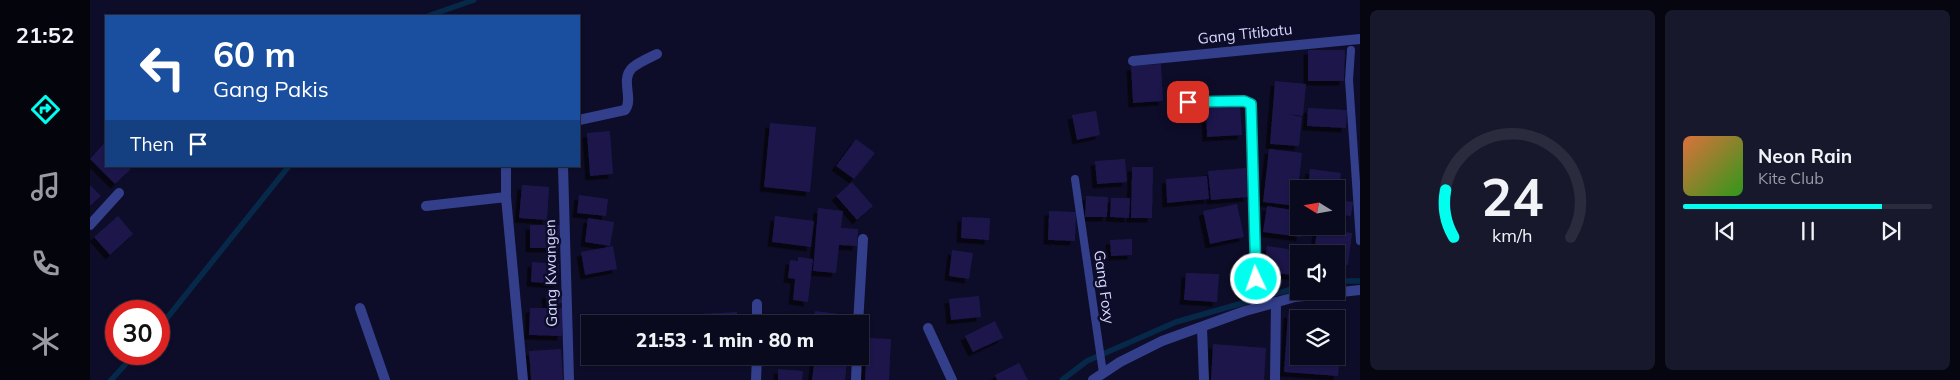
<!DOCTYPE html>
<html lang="en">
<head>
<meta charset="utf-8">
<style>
  body { margin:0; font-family:Mulish,sans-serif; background:#18182c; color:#f1f3f6; height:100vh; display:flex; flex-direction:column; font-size:19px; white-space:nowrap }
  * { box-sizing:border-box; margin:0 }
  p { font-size:16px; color:#999aa4 }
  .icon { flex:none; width:28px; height:28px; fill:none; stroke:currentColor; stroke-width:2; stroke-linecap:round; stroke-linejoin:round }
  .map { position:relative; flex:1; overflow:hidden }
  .sheet { display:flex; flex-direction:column; gap:10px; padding:10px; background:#060611; width:600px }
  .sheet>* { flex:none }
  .hud { position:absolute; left:15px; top:15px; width:475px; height:152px; border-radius:0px; box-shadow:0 1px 4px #0004,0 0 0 1px #2a2b3d; background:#1a4fa0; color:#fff; overflow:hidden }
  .needle { width:32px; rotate:281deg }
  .buttons { position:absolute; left:1200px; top:180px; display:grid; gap:10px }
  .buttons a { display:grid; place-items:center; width:55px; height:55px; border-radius:0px; background:#0a0a1f; box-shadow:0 1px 4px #0004,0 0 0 1px #2a2b3d; font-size:25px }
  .speed { position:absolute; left:15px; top:300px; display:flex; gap:10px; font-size:25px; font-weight:700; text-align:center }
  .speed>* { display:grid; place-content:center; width:65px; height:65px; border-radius:50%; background:#0a0a1f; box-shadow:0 1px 4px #0004,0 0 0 1px #2a2b3d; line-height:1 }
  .speed .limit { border:8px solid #d22; background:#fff; color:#111 }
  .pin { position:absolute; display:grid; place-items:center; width:42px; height:42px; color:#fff; margin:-21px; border-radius:10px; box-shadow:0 2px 8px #0006 }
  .me { position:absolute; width:55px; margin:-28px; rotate:357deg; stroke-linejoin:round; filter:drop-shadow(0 0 4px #0008) }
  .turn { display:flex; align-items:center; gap:18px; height:105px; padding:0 25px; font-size:22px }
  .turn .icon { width:65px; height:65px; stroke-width:2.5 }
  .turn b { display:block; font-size:35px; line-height:42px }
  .then { display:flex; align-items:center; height:48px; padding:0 25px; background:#0003; gap:10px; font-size:19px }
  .sheet .tile { flex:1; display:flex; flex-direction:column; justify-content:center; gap:8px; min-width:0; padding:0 18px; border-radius:8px; background:#18182c }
  .sheet .dial { align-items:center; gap:0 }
  .dial svg { height:130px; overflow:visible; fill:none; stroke:#2a2b3d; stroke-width:7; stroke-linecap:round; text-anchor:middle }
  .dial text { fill:#f1f3f6; stroke:none }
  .song { display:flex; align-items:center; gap:15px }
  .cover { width:60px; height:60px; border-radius:8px; background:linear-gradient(135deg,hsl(20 70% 55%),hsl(110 70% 35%)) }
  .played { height:5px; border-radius:2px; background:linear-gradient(90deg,#01fff0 80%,#2a2b3d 80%) }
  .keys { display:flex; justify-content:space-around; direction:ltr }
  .sheet .tiles { flex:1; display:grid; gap:10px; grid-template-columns:repeat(2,1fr) }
  .trip { position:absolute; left:491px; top:315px; width:288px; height:50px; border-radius:0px; background:#0a0a1f; box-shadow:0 1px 4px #0004,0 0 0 1px #2a2b3d; font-weight:800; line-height:50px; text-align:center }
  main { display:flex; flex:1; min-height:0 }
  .menu { display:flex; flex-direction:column; width:90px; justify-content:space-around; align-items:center; background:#04040c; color:#999aa4 }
  .menu .icon { width:35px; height:35px }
  .menu .on { color:#01fff0 }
  .menu b { font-size:22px; color:#f1f3f6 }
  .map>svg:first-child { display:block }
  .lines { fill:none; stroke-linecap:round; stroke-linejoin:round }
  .stream { stroke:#062949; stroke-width:5.5 }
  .building { fill:#1a184b; fill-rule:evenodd; filter:url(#shadow) }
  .service { stroke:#343f8c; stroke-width:8 }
  .minor { stroke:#343f8c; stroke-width:10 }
  .tertiary { stroke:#343f8c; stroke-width:10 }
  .route-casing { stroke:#01a69c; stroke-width:12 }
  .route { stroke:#01fff0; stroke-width:9 }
  .labels { text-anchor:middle; stroke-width:5; stroke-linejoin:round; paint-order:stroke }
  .street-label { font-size:15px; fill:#d5d7ff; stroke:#0e0d29 }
</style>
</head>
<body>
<main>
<nav class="menu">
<b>21:52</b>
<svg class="icon on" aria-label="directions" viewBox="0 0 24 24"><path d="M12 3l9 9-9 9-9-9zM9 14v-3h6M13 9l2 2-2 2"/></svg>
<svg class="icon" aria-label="music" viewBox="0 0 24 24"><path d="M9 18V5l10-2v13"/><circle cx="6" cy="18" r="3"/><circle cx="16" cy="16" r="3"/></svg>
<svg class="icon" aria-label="phone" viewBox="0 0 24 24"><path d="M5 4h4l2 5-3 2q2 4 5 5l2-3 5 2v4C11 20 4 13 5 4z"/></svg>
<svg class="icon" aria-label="climate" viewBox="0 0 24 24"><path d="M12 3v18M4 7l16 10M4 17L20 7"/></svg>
</nav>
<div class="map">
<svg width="1270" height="380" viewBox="0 0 1270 380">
  <defs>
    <filter id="shadow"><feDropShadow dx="-4.5" dy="4.5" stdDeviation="0" flood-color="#0009"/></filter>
  </defs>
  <rect width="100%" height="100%" fill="#0e0d29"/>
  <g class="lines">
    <path class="stream" d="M338 16 384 0
      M1246 281H1270
      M69 328 199 166
      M21 380 45 354
      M972 380 997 361 1086 322 1209 287"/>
  </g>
  <path class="building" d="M1218 50H1255L1254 81H1218Z
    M1071 64 1073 101 1043 103 1041 66Z
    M1185 81 1216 84 1213 116 1198 114 1212 117 1209 146 1180 144Z
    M1150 106 1152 135 1117 137 1116 108Z
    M1218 108 1257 110 1256 128 1217 126Z
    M1006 111 1010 135 987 140 982 115Z
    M680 123 726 127 720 192 674 187Z
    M520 131 523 174 500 176 497 133Z
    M766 139 785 153 764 179 746 166Z
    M15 142 16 166H38L41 169 25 184 0 159Z
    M1179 149 1212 153 1206 206 1173 202Z
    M1035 159 1037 182 1007 184 1005 161Z
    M1042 167H1063L1062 218H1041Z
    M1156 168 1158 197 1121 200 1118 171Z
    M1220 169 1251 173 1247 198 1246 189H1218Z
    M1117 176 1119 199 1077 203 1076 179Z
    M762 182 783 206 767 220 746 196Z
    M0 185 11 196 0 206Z
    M432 185 459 187 457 220 429 218Z
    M489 195 518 199 516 216 487 213Z
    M996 196 1018 197 1017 217H995Z
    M1021 198H1040L1039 218 1020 217Z
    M1246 200 1263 202 1261 216 1246 214Z
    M1147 204 1154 237 1120 244 1113 211Z
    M1177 206 1209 211V226H1212L1211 237 1173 232Z
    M728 208 753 211 751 228 768 229 767 246 749 245 746 273 723 271Z
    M959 211 986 212 985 241 958 240Z
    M28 216 43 234 20 255 4 237Z
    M685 216 724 221 721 247 682 242Z
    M872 217 900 218 899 240 871 238Z
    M498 218 524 222 520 246 495 242Z
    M440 225H470L469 248H440Z
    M1227 229 1262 233 1258 265 1246 263V254H1224Z
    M1042 239V255L1021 256 1020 240Z
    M523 246 527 269 495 275 491 252Z
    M1177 246 1211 251 1207 276 1174 271Z
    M862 250 883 253 879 279 859 276Z
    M708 257 723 259 718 302 703 300 705 279 698 278 700 260 708 261Z
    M442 262 469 264 468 284 441 282Z
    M1096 273 1129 274 1127 302 1094 300Z
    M471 293 472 303 457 305 456 294Z
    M889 296 891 317 861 320 859 299Z
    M440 308H473L472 336 439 335Z
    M725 311 757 315 756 324H723Z
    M647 312 648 324H611L610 314Z
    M1198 313 1253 317 1248 376 1194 372ZM1209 319H1246V356H1209Z
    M905 321 913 338 883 352 875 336Z
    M777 338 801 339 799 380H775Z
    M1123 344 1176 348 1174 380H1121Z
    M471 349 473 380H441L439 351Z
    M725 356H737V359L757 361 755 380H722Z
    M929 363 938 380H907L905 375Z
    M688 369 713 371 712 380H688Z"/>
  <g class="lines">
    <path class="service" d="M1261 50 1259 80 1270 241
      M985 179 1013 373"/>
    <path class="minor" d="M1043 61 1270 39
      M1098 102 1154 101 1161 104 1168 307
      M489 120 535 110C544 99 530 80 542 68 549 62 559 58 567 54
      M416 166V197L433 380
      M473 166 479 380
      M336 206 416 197
      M0 225 29 193
      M270 308 295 380
      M667 324V304
      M768 324 773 239
      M838 328 862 380
      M1112 328 1114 380
      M666 380 667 356
      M766 380 767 356
      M1185 380 1186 302"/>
    <path class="tertiary" d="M1003 380 1030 362 1072 341 1155 311 1205 297 1270 290"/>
  </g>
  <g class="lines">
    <g class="route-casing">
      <path id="route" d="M1098 102 1154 101 1161 104 1166 279"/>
    </g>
    <use href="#route" class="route"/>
  </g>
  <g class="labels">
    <g class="street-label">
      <text transform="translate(1155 34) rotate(-6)" y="5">Gang Titibatu</text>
      <text transform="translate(461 273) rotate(-91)" y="5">Gang Kwangen</text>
      <text transform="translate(1014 287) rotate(82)" y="5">Gang Foxy</text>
    </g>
  </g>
</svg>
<div class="buttons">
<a><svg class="needle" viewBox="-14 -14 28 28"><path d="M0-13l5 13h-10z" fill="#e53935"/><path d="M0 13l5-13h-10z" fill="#999aa4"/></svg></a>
<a><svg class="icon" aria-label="sound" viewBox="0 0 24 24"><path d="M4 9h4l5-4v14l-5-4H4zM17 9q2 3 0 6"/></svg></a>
<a><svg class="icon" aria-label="layers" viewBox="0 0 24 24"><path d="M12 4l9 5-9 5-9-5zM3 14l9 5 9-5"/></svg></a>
</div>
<div class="speed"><div class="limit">30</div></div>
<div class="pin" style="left:1098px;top:102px;background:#d93025"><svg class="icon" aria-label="arrive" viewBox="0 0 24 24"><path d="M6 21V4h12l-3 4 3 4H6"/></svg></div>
<svg class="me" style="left:1166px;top:279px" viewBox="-20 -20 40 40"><circle r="17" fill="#01fff0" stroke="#fff" stroke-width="3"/><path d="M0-11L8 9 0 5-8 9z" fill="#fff"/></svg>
<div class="trip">21:53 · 1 min · 80 m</div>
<div class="hud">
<div class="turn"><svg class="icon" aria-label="left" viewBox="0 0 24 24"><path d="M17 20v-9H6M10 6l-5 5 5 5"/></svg><div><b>60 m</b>Gang Pakis</div></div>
<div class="then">Then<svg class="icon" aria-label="arrive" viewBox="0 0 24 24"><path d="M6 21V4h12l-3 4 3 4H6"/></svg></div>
</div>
</div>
<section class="sheet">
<div class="tiles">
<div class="tile dial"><svg viewBox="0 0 100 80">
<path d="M14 69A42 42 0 1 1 86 69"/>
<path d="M14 69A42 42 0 0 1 9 40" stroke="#01fff0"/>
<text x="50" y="56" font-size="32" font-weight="700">24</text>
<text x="50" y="72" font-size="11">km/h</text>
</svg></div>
<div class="tile">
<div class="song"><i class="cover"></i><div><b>Neon Rain</b><p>Kite Club</p></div></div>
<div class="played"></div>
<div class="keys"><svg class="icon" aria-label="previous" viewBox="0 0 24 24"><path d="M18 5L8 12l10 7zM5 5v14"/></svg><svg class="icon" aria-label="pause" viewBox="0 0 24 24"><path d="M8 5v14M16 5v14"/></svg><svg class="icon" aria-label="next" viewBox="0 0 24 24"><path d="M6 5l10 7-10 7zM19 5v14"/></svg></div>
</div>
</div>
</section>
</main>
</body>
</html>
